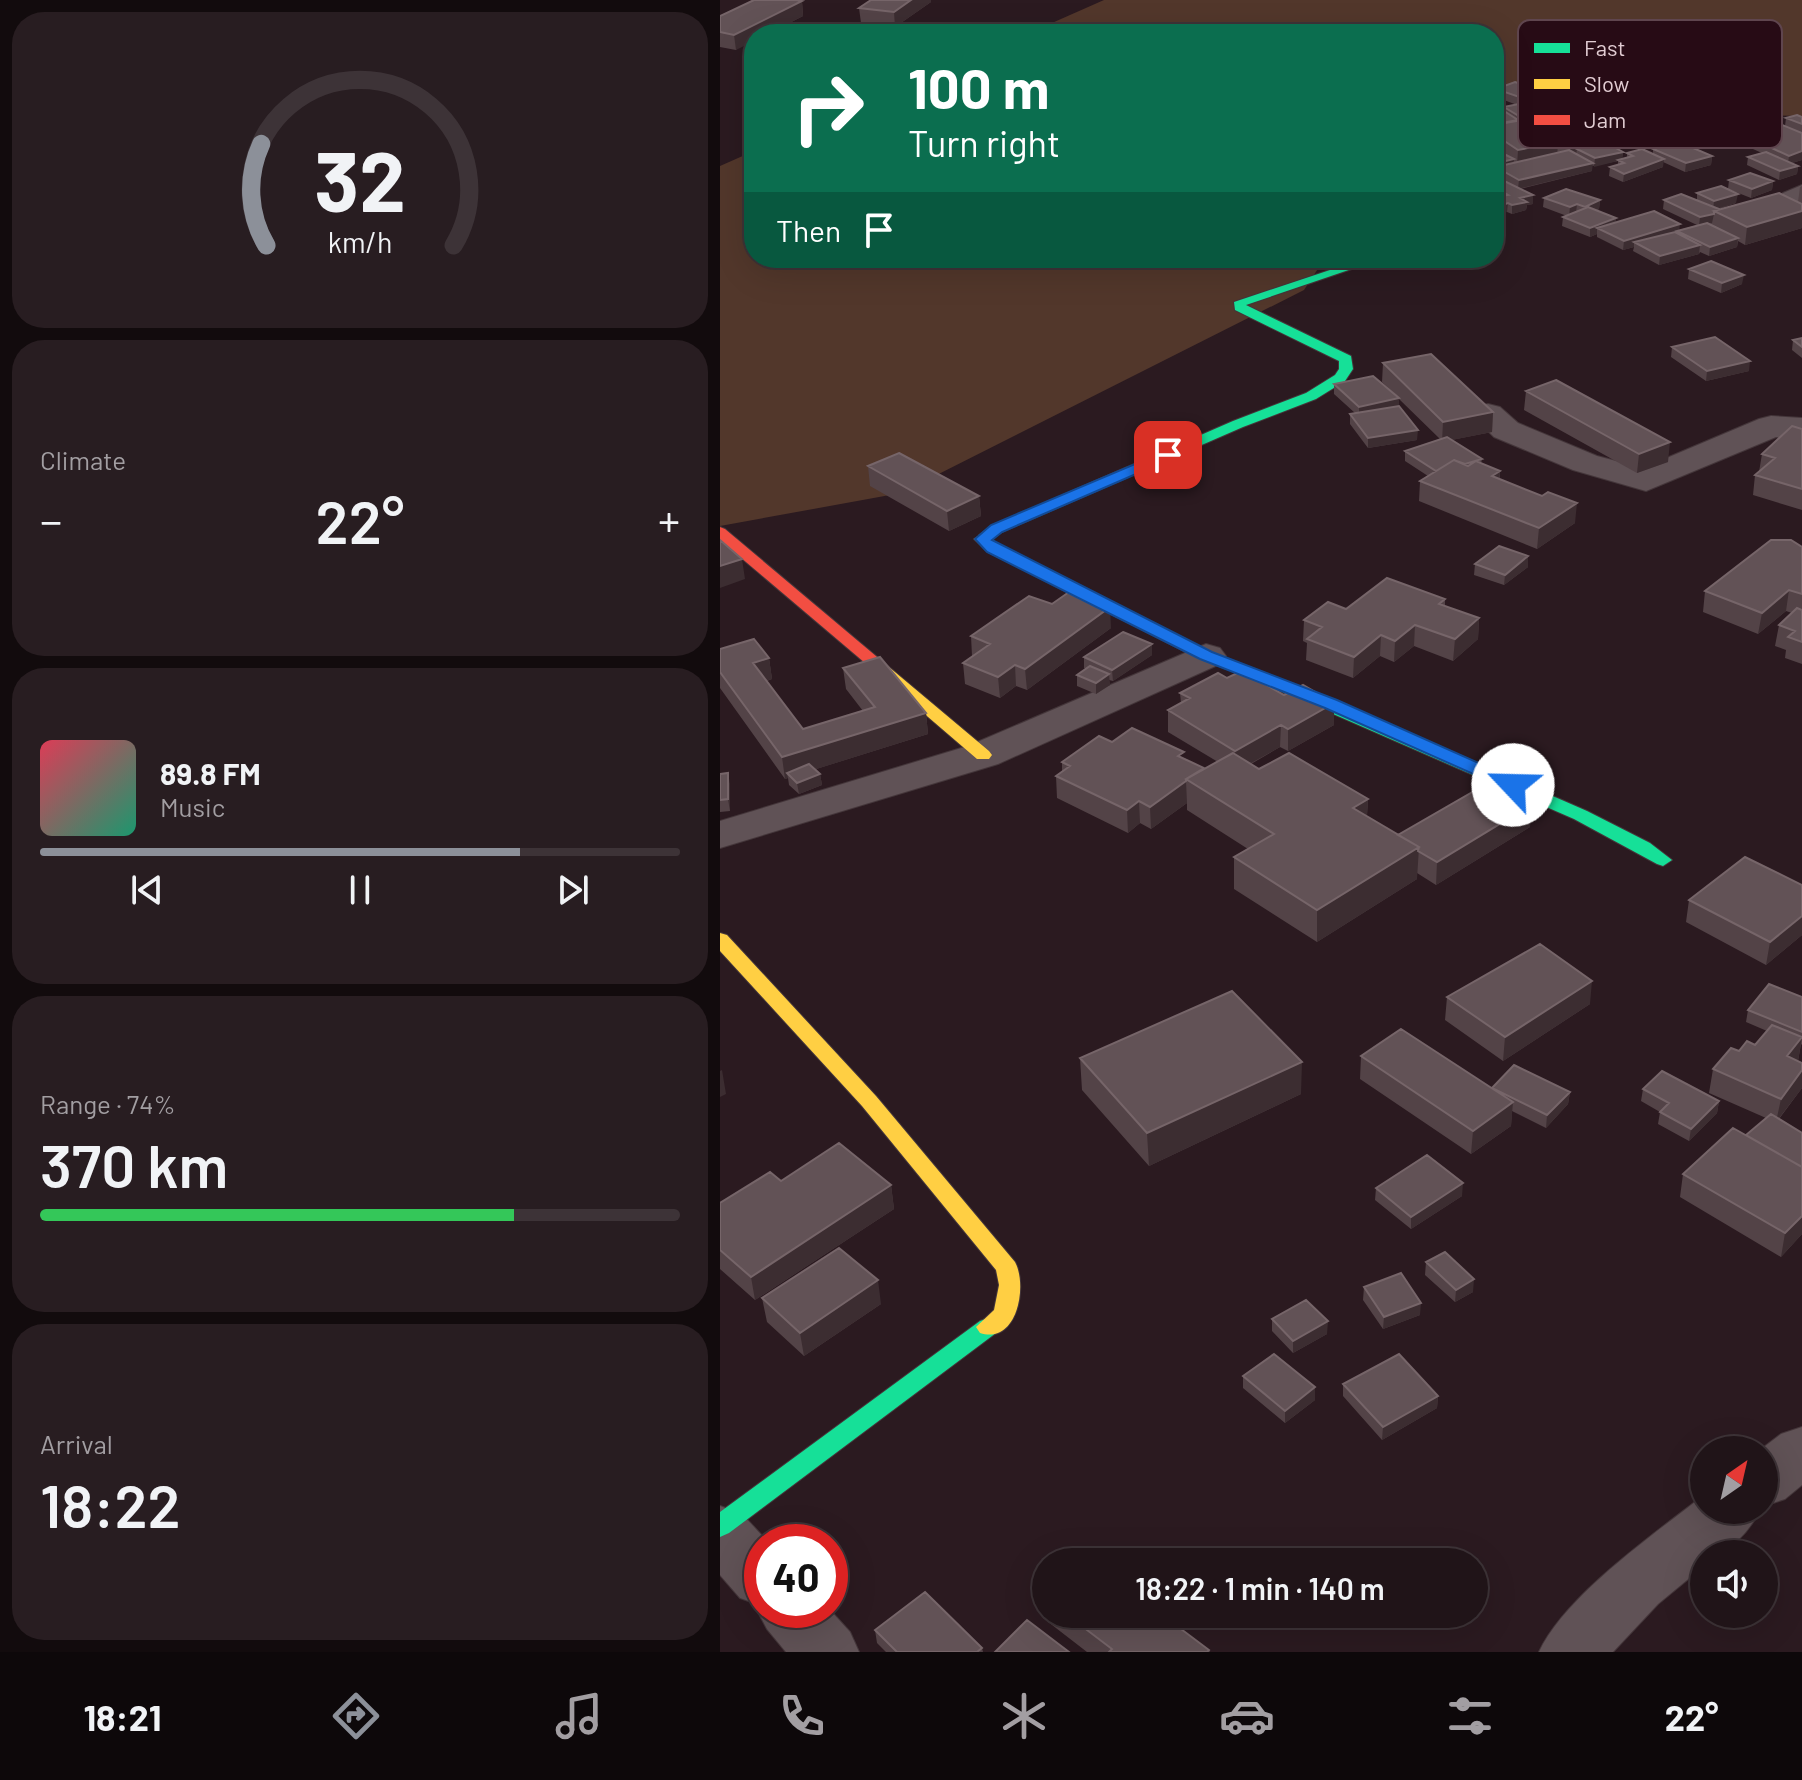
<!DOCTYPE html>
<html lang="en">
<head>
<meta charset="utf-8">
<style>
  body { margin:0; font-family:Barlow,sans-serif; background:#281d21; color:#f1f3f6; height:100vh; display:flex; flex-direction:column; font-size:30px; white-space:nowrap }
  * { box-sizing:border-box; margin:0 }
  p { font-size:26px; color:#a29ea2 }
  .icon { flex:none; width:44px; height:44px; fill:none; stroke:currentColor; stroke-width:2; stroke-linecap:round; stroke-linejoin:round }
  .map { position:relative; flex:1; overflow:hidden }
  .side { display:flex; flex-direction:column; gap:12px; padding:12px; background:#120b0d; width:720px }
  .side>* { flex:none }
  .hud { position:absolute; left:24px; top:24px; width:760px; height:244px; border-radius:32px; box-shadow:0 8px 32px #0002,0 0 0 2px #3d3337; background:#0b6e4f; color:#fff; overflow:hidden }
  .needle { width:52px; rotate:34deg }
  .buttons { position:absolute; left:970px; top:1436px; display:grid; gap:16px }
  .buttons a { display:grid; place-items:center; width:88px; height:88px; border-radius:50%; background:#201418; box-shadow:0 8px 32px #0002,0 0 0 2px #3d3337; font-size:40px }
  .speed { position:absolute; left:24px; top:1524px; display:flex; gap:16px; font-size:40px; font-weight:700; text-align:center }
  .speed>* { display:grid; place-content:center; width:104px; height:104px; border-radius:50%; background:#201418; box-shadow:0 8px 32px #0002,0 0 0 2px #3d3337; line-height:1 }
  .speed .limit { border:12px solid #d22; background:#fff; color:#111 }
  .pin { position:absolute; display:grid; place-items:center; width:68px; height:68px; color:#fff; margin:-34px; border-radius:16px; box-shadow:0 4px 12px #0006 }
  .me { position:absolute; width:88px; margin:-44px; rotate:294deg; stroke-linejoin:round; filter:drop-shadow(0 0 6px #0008) }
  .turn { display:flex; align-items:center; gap:28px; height:168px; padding:0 32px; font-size:36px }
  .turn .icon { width:104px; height:104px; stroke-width:2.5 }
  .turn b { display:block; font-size:56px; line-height:68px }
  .then { display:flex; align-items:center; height:76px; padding:0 32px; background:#0003; gap:16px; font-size:30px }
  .big { font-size:60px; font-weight:600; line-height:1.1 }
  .side .card { flex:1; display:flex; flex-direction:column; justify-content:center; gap:12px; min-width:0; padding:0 28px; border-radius:32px; background:#281d21 }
  .side .dial { align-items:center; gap:0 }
  .dial svg { height:208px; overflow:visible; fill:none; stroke:#3d3337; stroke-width:7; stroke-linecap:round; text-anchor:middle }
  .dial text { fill:#f1f3f6; stroke:none }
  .song { display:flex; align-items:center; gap:24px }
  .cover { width:96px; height:96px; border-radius:12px; background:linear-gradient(135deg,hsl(350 70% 55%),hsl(160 70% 35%)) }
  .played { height:8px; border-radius:4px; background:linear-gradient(90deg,#8c9099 75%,#3d3337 75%) }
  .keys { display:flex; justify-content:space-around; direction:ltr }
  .heat { display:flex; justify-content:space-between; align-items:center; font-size:44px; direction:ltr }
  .charge { height:12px; border-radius:6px; background:linear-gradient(90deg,#34c759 74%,#3d3337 0) }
  .trip { position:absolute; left:312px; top:1548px; width:456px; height:80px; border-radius:40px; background:#201418; box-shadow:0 8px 32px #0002,0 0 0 2px #3d3337; font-weight:600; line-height:80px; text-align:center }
  .dock { display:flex; height:128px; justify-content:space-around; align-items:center; background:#0d080a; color:#a29ea2 }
  .dock .icon { width:56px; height:56px }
  .dock .active { color:#8c9099 }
  .dock b { font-size:36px; color:#f1f3f6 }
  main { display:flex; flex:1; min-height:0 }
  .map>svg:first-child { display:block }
  .green { fill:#52372b }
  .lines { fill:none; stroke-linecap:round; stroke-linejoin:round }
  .street-casing { stroke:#44363a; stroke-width:2 }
  .fast-casing { stroke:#44363a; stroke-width:2 }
  .slow-casing { stroke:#44363a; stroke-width:2 }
  .jam-casing { stroke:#44363a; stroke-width:2 }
  .street { fill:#605256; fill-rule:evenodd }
  .fast { fill:#16e098; fill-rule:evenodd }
  .slow { fill:#ffcf43; fill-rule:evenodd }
  .jam { fill:#f24e42; fill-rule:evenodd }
  .wall { fill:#534347 }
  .shaded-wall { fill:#3c2d31 }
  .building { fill:#625256; stroke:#766569; stroke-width:2 }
  .route { fill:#1a73e8; stroke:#114b97; stroke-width:2 }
  .key { fill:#270b15; stroke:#5f454e; stroke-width:2 }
  .key-label { font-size:22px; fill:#e2cdd3 }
</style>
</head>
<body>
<main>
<section class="side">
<div class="card dial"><svg viewBox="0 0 100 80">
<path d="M14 69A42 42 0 1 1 86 69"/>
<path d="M14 69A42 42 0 0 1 12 30" stroke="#8c9099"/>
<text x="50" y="56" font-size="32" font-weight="700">32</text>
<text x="50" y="72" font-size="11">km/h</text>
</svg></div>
<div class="card"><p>Climate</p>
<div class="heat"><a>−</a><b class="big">22°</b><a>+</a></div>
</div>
<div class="card">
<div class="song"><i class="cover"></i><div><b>89.8 FM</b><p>Music</p></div></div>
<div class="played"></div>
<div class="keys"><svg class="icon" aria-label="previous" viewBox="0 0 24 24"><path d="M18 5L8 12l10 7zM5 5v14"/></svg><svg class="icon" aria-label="pause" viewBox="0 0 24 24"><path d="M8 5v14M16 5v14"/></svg><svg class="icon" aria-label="next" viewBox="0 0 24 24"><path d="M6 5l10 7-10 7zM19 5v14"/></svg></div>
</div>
<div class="card"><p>Range · 74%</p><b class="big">370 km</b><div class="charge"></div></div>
<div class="card"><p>Arrival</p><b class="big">18:22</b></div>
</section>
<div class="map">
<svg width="1082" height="1652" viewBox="0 0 1082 1652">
  <rect width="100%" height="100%" fill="#2b1a20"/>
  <path class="green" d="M384 0H1082V116L905 113 793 93 774 98V34H307Z
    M34 151V258H605L584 290 181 493 0 526V166Z"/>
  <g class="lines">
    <g class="street-casing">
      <path id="street" d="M1082 185V227L1072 224 1055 207 1063 193Z
        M768 404 780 407 798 423 877 456 923 468 1039 419 1051 416 1082 418V438L1056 437 926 491 853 470 774 437 751 414 756 407Z
        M486 644 500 648 506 656 500 664 278 764 0 848V821L248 746Z
        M1082 1427V1485L1065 1499 1044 1506V1450H1040L1061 1434Z
        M984 1495V1510H1040C1029 1532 1010 1554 984 1554V1566L938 1604 893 1652H819C845 1596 934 1534 984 1495Z
        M0 1506 22 1514 48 1542H42V1610H110L130 1632 139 1652H66L47 1629 37 1610 40 1605 20 1598 0 1575Z"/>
    </g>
    <g class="fast-casing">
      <path id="fast" d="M646 258H664L526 305 631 356 633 369 625 381 596 399 523 427 282 532 269 541H259V535L272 526 513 421 586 393 615 375 619 369V361L515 310 514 302Z
        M539 671 634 709 867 811 930 843 952 860 943 866 937 864 854 819 533 679 531 676Z
        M268 1318 276 1321 280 1327 276 1333 9 1533 0 1537V1512L260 1321Z"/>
    </g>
    <g class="slow-casing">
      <path id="slow" d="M264 533 269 535 278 546 492 653 545 673 547 676 539 681 480 659 268 552 254 539Z
        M157 660 163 662 269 751 272 755 269 759H257L151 668 149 665Z
        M0 933 7 935 156 1096 295 1262C308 1286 297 1345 260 1333L256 1327 274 1310 279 1285 276 1270 142 1106 0 951Z"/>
    </g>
    <g class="jam-casing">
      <path id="jam" d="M0 527 5 529 163 662 165 665 163 668H151L0 540Z"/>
    </g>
    <use href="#street" class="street"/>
    <use href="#fast" class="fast"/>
    <use href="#slow" class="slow"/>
    <use href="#jam" class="jam"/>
  </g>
  <path class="wall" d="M82 1 83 16 48 34H34L16 50 0 47V16Z
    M211 2 175 27 141 23 139 8Z
    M832 38 911 43 910 59 856 70 830 53Z
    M915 71 969 77 995 83 994 91 948 99 914 79Z
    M776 89 841 106 825 112 831 125 815 128 824 134H873V145L903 152 902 159 907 158V153L933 154V149L953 144 926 130 927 121 982 128 981 137 960 142 992 156 991 165 965 172 943 162V167L903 182 889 176 890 167 898 165V161L872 166V171L800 189 813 204 807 205 806 210 792 214 787 212 774 196V176L786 182 776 176V172L774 173V101L784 107 797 105 776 97Z
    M881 102 928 112 896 118 881 110Z
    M980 102 1042 120 1012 128 988 118V114L979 110Z
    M1082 117V160L1072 163 1078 166 1077 174 1059 180 1027 165 1028 157 1042 153 1017 142 1019 133 1065 126 1066 118Z
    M1009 180 1053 181 1052 190 1031 198 1008 189Z
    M1082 186V228L1025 245 1018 241 1017 247 989 256 980 252 979 254 939 265 913 251 914 247 903 250 877 237V234L870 237 842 226 843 217 847 216 823 207 824 198 880 200 879 209 876 211 896 218 895 223 959 230 977 225 943 209 944 200H977V193L1016 203 998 209H1000L1078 202 1080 187Z
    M969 269 1022 284 1001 293 968 279Z
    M1082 338V358L1072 350 1073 340Z
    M952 347 1029 371 986 381 951 357Z
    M663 363 773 412 772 432 731 440 762 459 761 464 780 471V479L855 523 817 549 699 501 700 481 708 476 685 461V451L720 439 679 399V407L697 440 648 448 630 424V414L635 413 614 394V384L676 395 662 382Z
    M806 391 948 462 917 473 804 410Z
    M1082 429V510L1033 495 1035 475 1039 472 1042 454Z
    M148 466 259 496 261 516 229 531 150 486Z
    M1082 547V664L1065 658 1066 650 1055 646 1059 625 1072 613 1066 611 1038 634 983 612 985 591Z
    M808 556V567L784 585 754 575 755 564Z
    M725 599V606L759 618 758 639 733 661 694 646 674 662 660 656 633 678 586 660 587 643 583 641 584 620 626 609Z
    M391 628 307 690 296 686 280 698 245 684 243 663 252 656 251 636Z
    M432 644V655L393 681 389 680 390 685 376 694 357 686V675L366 669 364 668V657Z
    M0 649 49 658 52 679 47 681 83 729 143 711 126 689 123 668 206 713 208 734 96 769 100 774 102 785 79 794 69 785 68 778 65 779 0 688Z
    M507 678 564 695 614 703V725L568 751 560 747 531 764 539 769 648 799 647 816 678 835 811 805 810 827 716 885 697 873V879L597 942 514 889V857L528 849 467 810V803L431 829 420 823 408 833 337 798 336 776 342 771V762L392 742 464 758 484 769 498 762 448 732V710L461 703 460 693Z
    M0 774 10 784V811L0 812Z
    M1082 885V935L1046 965 966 922 969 900Z
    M727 997 870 1004 783 1061 725 1020Z
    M1082 997V1045L1081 1044 1078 1061 1082 1088 1059 1119 1082 1234 1061 1257 960 1197 963 1174 1026 1135 1046 1118 989 1093 993 1069 1019 1051 1035 1045 1047 1031 1026 1022 1028 1010Z
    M641 1056 772 1088 850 1092 848 1104 826 1128 792 1111 791 1126 751 1154 640 1079Z
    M360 1058 581 1094 429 1166 362 1090Z
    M923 1089 999 1101 997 1113 969 1141 938 1124 940 1112 921 1101Z
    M61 1181 171 1185 174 1209 35 1300 0 1269V1203Z
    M656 1188 742 1196 691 1229 655 1200Z
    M706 1262 753 1292 735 1302 705 1275Z
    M644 1287 700 1315 663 1329 643 1300Z
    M42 1298 161 1304 84 1356 47 1322Z
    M552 1319 607 1334 573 1353 552 1331Z
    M523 1376 595 1387V1400L565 1423 523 1388Z
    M623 1384 718 1396 717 1408 662 1440 623 1396Z
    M326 1590V1614H441L489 1650 490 1652H367L323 1618 321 1594Z
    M155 1630 262 1648 263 1652H166L157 1643Z"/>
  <path class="shaded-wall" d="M191 0H211V2L175 27 174 12Z
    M82 1 83 16 48 34H34V41L16 50 14 35Z
    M911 43 910 59 856 70 858 55Z
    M995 83 994 91 948 99 949 91Z
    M842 98 841 106 822 113 823 105Z
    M929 104 928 112 896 118 897 110Z
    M1043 111 1042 120 1012 128 1013 120Z
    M832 116 831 125 807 130V121Z
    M982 128 981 137 953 144 954 135Z
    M873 134 872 151 857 149 856 155 848 156 849 148 862 136Z
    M838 142 837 159 797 167 798 150Z
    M1082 151V160L1068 164 1069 156Z
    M903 152 902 160 874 167 875 158Z
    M992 156 991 165 965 172 966 163Z
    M794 159 793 167H776V172L774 173V164Z
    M944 159 943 167 903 182 904 174Z
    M873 163 872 171 798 189 799 180Z
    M1078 166 1077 174 1059 180 1060 171Z
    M1053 181 1052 190 1031 198 1032 189Z
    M1018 194 1016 203 993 210 994 201Z
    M813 195V204L807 205 806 210 792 214V205L800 198Z
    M880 200 879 209 864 216 865 207Z
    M788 203 787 212 774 216V208Z
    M857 204 856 213 849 216 850 207Z
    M1082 211V228L1025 245 1027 227Z
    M994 214 992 223 979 226 980 217Z
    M896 218 895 227 877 228V234L870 237V228Z
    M960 224 959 232 957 231V234L914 242V247L903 250 904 241Z
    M1018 238 1017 247 989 256 990 247Z
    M980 245 979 254 939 265 940 256Z
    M1024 275 1022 284 1001 293 1002 283Z
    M1030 361 1029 371 986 381 987 371Z
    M679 398V408L639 417V407Z
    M773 412 772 432 722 442 723 422Z
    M698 430 697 440 648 448V438Z
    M950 442 948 462 917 473 919 454Z
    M780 471 779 491 772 476Z
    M259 496 261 516 229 531 227 511Z
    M857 503 855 523 817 549 819 528Z
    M808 556V567L784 585 785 575Z
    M22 559 25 579 0 588V566Z
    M1069 590 1066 611 1038 634 1042 613Z
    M390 607 391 628 307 690 305 669Z
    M759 618 758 639 733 661 735 639Z
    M695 625 694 646 674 662 675 641Z
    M661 635 660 656 633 678 634 657Z
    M432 644V655L393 681 392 670Z
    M49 658 52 679 37 684 33 663Z
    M295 665 296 686 280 698 278 677Z
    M389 674 390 685 376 694V683Z
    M614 703V725L568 751V729Z
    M206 713 208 734 71 777 67 773 68 778 65 779 62 757Z
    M561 725 560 747 515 772V751Z
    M8 773 10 784V811L8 799Z
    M100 774 102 785 79 794 77 783Z
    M466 781 467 803 431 829 430 807Z
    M648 799 646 830 633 808Z
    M419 801 420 823 408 833 407 810Z
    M811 805 810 827 716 885 717 862Z
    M699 847 697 879 597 942V910Z
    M1082 916V935L1046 965 1050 942Z
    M872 981 870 1004 783 1061 785 1037Z
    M1082 1037 1078 1061 1067 1056Z
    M582 1062 581 1094 429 1166 427 1133Z
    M2 1070 6 1094 0 1097V1071Z
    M1082 1070V1088L1056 1122 1061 1099Z
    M850 1092 848 1104 826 1128 827 1115Z
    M999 1101 997 1113 969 1141 971 1129Z
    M793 1102 791 1126 751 1154 753 1131Z
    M743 1183 742 1196 691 1229V1217Z
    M171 1185 174 1209 35 1300 31 1277Z
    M1082 1216V1234L1061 1257 1065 1233Z
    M754 1279 753 1292 735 1302 736 1290Z
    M158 1280 161 1304 84 1356 80 1333Z
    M701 1303 700 1315 663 1329 664 1317Z
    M608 1321 607 1334 573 1353V1341Z
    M595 1387V1400L565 1423V1411Z
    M718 1396 717 1408 662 1440 663 1427Z"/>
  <path class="building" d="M34 0H76L82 1 14 35 0 32V16Z
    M151 0H191L174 12 139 8Z
    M795 82 842 98 823 105 776 89Z
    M774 101 784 106 774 108Z
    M808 102 832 116 807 121 784 107Z
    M781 109 798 120 782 123 774 118V110Z
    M1077 115 1082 117V124L1066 118Z
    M802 120 838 142 798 150 774 134V125Z
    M1055 122 1082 133V151L1069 156 1019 133Z
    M885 142 903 152 875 158 857 149Z
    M959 142 992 156 966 163 933 149Z
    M922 149 944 159 904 174 890 167 904 163 898 160 913 156 907 153Z
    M849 150 873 163 799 180 776 167Z
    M778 151 794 159 774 164V152Z
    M1046 152 1078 166 1060 171 1028 157Z
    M1030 173 1053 181 1032 189 1009 180Z
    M774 176 813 195 800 198 807 202 792 205 788 203 774 208V197L788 195 774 187Z
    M1001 186 1018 194 994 201 977 193Z
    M846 189 880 200 865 207 857 204 850 207 824 198Z
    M1059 193 1082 204V211L1027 227 994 211Z
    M961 194 999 209 994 211V214L980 217 944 200Z
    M868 207 896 218 870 228 843 217Z
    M934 211 960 224 904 241 877 228Z
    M987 223 1018 238 990 247 957 231Z
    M955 232 980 245 940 256 914 242Z
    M991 261 1024 275 1002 283 969 269Z
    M995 337 1030 361 987 371 952 347Z
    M1082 338V347L1073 340Z
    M711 354 773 412 723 422 663 363Z
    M653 376 679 398 639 407 614 384Z
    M836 380 950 442 919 454 806 391Z
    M679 406 698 430 648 438 630 414Z
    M1072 426 1082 429V489L1035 475 1055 458 1042 454Z
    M727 437 762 459 745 464 734 460 716 471 685 451Z
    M179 453 259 496 227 511 148 466Z
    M734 460 748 466 756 461 780 471 772 476 822 496 828 492 857 503 819 528 700 481Z
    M0 540 22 559 0 566Z
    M1051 540H1071L1082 547V594L1069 590 1042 613 985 591Z
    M779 546 808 556 785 575 755 564Z
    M667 578 725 599 719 604 759 618 735 639 695 625 675 641 661 635 634 657 587 639 602 627 584 620 608 602 626 609Z
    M349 592 390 607 305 669 295 665 278 677 243 663 270 644 251 636 309 596 332 604Z
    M1077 608 1082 610V642L1068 637 1075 631 1059 625Z
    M403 632 432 644 392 670 364 657Z
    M34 639 49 658 33 663 83 729 155 707 123 668 160 657 206 713 62 757 0 672V649Z
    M370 666 389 674 376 683 357 675Z
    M522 671 564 695 583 685 614 703 568 729 561 725 515 751 448 710 470 698 460 693 498 673 507 678Z
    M412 728 464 752 458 756 484 768 466 779V781L430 807 419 801 407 810 336 776 350 766 342 762 379 736 392 742Z
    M513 753 539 769 569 753 648 799 633 808 699 847 597 910 514 857 554 834 466 779Z
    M89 764 100 774 77 783 67 773Z
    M8 773V799L0 800V774Z
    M770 782 811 805 717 862 698 851 699 847 678 835Z
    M1025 857 1082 885V916L1050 942 969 900Z
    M820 944 872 981 785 1037 727 997Z
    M1049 984 1082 997V1032L1028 1010Z
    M512 991 582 1062 427 1133 360 1058Z
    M1052 1025 1082 1037 1067 1056 1082 1063V1070L1061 1099 993 1069 1011 1048 1019 1051 1027 1041 1035 1045Z
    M681 1029 793 1102 753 1131 641 1056Z
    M794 1065 850 1092 827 1115 772 1088Z
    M942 1071 999 1101 971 1129 940 1112 949 1103 923 1089Z
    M1051 1114 1082 1133V1167L1026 1135Z
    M1013 1128 1082 1167V1216L1065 1233 963 1174Z
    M119 1143 171 1185 31 1277 0 1250V1203L50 1172 61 1181Z
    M707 1155 743 1183 691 1217 656 1188Z
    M119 1248 158 1280 80 1333 42 1298Z
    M725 1252 754 1279 736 1290 706 1262Z
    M681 1273 701 1303 664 1317 644 1287Z
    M586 1300 608 1321 573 1341 552 1319Z
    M554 1354 595 1387 565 1411 523 1376Z
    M679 1354 718 1396 663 1427 623 1384Z
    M361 1556 370 1562H355Z
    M326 1590V1598L321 1594Z
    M205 1592 262 1648 257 1652H177L155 1630Z
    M346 1614H441L489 1650 487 1652H389L392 1649Z
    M307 1620 349 1652H275Z"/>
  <path class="route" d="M448 450 453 452V458L282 532 272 540 492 652 617 700 799 781 802 785 799 789H787L605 708 480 659 267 552 255 539 271 525Z"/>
  <rect x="798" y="20" width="264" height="128" rx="12" class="key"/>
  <rect x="814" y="43" width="36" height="10" fill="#16e098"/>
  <rect x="814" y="79" width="36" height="10" fill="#ffcf43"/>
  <rect x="814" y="115" width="36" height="10" fill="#f24e42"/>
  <g class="key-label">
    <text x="864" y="56">Fast</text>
    <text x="864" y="92">Slow</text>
    <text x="864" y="128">Jam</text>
  </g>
</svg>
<div class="buttons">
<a><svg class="needle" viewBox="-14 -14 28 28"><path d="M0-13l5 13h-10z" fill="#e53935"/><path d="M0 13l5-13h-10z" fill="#a29ea2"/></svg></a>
<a><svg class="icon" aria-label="sound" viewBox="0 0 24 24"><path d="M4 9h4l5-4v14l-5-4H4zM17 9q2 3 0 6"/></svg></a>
</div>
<div class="speed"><div class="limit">40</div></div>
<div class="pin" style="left:448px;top:455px;background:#d93025"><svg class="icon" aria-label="arrive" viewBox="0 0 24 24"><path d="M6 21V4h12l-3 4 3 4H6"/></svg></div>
<svg class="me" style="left:793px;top:785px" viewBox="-20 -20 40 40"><circle r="19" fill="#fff"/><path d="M0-13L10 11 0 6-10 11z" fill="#1a73e8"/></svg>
<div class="trip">18:22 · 1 min · 140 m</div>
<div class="hud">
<div class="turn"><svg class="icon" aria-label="right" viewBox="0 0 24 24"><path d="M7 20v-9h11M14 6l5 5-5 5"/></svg><div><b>100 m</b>Turn right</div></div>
<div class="then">Then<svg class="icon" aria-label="arrive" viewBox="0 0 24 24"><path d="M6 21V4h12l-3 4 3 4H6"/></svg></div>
</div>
</div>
</main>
<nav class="dock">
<b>18:21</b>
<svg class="icon active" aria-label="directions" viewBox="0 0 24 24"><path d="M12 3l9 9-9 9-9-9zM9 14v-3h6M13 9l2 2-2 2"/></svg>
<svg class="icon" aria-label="music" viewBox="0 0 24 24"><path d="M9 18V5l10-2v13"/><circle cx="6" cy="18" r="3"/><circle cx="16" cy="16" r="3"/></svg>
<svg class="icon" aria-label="phone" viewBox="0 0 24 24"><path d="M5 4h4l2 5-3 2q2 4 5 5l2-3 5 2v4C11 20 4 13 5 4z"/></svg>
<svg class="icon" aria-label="climate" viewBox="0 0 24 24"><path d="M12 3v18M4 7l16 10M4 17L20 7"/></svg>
<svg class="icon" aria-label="car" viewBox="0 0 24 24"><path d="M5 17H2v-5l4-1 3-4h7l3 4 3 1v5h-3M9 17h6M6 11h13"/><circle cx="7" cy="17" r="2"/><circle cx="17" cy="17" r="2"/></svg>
<svg class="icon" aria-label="filters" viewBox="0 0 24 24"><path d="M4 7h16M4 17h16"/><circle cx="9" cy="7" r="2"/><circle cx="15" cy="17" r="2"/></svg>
<b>22°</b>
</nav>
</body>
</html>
